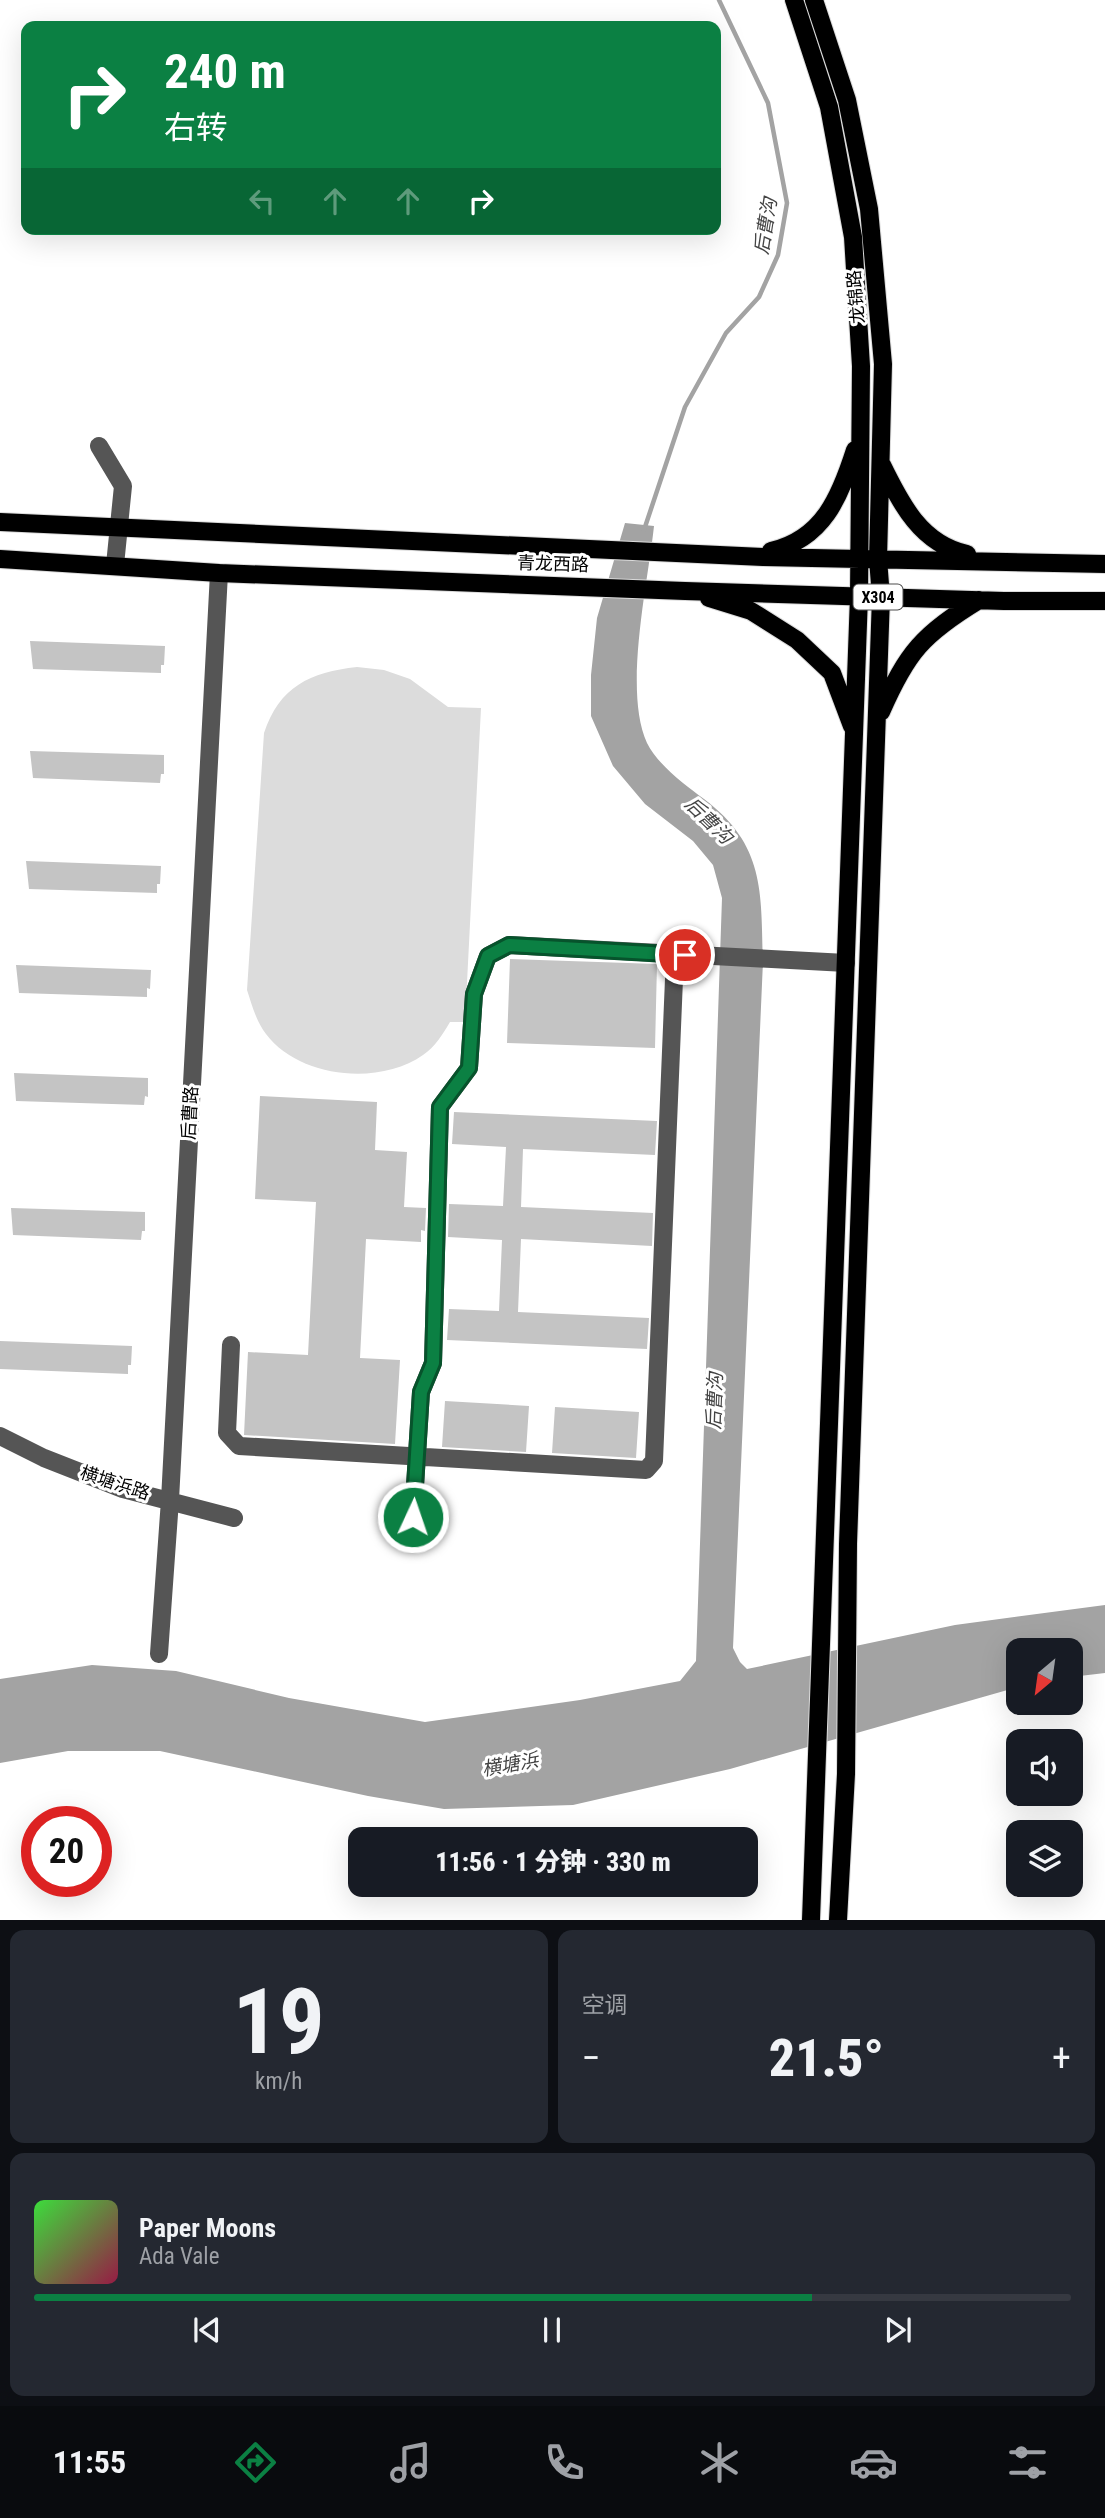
<!DOCTYPE html>
<html lang="zh">
<head>
<meta charset="utf-8">
<style>
  body { margin:0; font-family:"Roboto Condensed","Noto Sans SC",sans-serif; background:#242831; color:#f1f3f6; height:100vh; display:flex; flex-direction:column; font-size:26px; white-space:nowrap }
  * { box-sizing:border-box; margin:0 }
  p { font-size:23px; color:#9ea1a6 }
  .icon { flex:none; width:38px; height:38px; fill:none; stroke:currentColor; stroke-width:2; stroke-linecap:round; stroke-linejoin:round }
  .map { position:relative; height:1920px; overflow:hidden }
  .sheet { display:flex; flex-direction:column; gap:10px; padding:10px; background:#0d0f14; flex:1 }
  .sheet>* { flex:none }
  .banner { position:absolute; left:21px; top:21px; width:700px; height:214px; border-radius:14px; box-shadow:0 7px 28px #0002; background:#0b8043; color:#fff; overflow:hidden }
  .needle { width:46px; rotate:209deg }
  .controls { position:absolute; left:1006px; top:1638px; display:grid; gap:14px }
  .controls a { display:grid; place-items:center; width:77px; height:77px; border-radius:14px; background:#171b24; box-shadow:0 7px 28px #0002; font-size:35px }
  .speed { position:absolute; left:21px; top:1806px; display:flex; gap:14px; font-size:35px; font-weight:700; text-align:center }
  .speed>* { display:grid; place-content:center; width:91px; height:91px; border-radius:50%; background:#171b24; box-shadow:0 7px 28px #0002; line-height:1 }
  .speed .limit { border:10px solid #d22; background:#fff; color:#111 }
  .pin { position:absolute; display:grid; place-items:center; width:60px; height:60px; color:#fff; margin:-30px; border:4px solid #fff; border-radius:50%; box-shadow:0 2px 7px #0007 }
  .me { position:absolute; width:77px; margin:-38px; rotate:3deg; stroke-linejoin:round; filter:drop-shadow(0 0 5px #0008) }
  .turn { display:flex; align-items:center; gap:24px; height:147px; padding:0 28px; font-size:32px }
  .turn .icon { width:91px; height:91px; stroke-width:2.5 }
  .turn b { display:block; font-size:49px; line-height:60px }
  .lanes { display:flex; align-items:center; height:66px; padding:0 28px; background:#0003; justify-content:center; gap:35px; direction:ltr }
  .lanes .off { opacity:.35 }
  .big { font-size:52px; font-weight:800; line-height:1.1 }
  .sheet .card { flex:1; display:flex; flex-direction:column; justify-content:center; gap:10px; min-width:0; padding:0 24px; border-radius:14px; background:#242831 }
  .sheet .dial { align-items:center; gap:0 }
  .dial b { font-size:91px; line-height:1 }
  .song { display:flex; align-items:center; gap:21px }
  .cover { width:84px; height:84px; border-radius:10px; background:linear-gradient(135deg,hsl(120 70% 55%),hsl(340 70% 35%)) }
  .played { height:7px; border-radius:4px; background:linear-gradient(90deg,#0b8043 75%,#363941 75%) }
  .keys { display:flex; justify-content:space-around; direction:ltr }
  .heat { display:flex; justify-content:space-between; align-items:center; font-size:38px; direction:ltr }
  .sheet .tiles { flex:1; display:grid; gap:10px; grid-template-columns:1fr 1fr }
  .card:last-child { grid-column:span 2 }
  .trip { position:absolute; left:348px; top:1827px; width:410px; height:70px; border-radius:14px; background:#171b24; box-shadow:0 7px 28px #0002; font-weight:800; line-height:70px; text-align:center }
  .tab-bar { display:flex; height:112px; justify-content:space-around; align-items:center; background:#090b0e; color:#9ea1a6 }
  .tab-bar .icon { width:49px; height:49px }
  .tab-bar .selected { color:#0b8043 }
  .tab-bar b { font-size:32px; color:#f1f3f6 }
  .map>svg:first-child { display:block }
  .green { fill:#dcdcdc }
  .water { fill:#a3a3a3 }
  .lines { fill:none; stroke-linecap:round; stroke-linejoin:round }
  .stream { stroke:#a3a3a3; stroke-width:4.5 }
  .building { fill:#c4c4c4 }
  .major-casing { stroke:#dbdbdb; stroke-width:20 }
  .minor { stroke:#555; stroke-width:18 }
  .major { stroke:#000; stroke-width:18 }
  .route-casing { stroke:#07532c; stroke-width:18 }
  .route { stroke:#0b8043; stroke-width:12 }
  .labels { text-anchor:middle; stroke-width:6; stroke-linejoin:round; paint-order:stroke }
  .shield { fill:#fff; stroke:#4c4c4c; stroke-width:2 }
  .shield-label { font-size:16px; font-weight:bold; fill:#000 }
  .street-label { font-size:18px; fill:#000; stroke:#fff }
  .water-label { font-size:19px; font-style:italic; fill:#444; stroke:#fff }
</style>
</head>
<body>
<div class="map">
<svg width="1105" height="1920" viewBox="0 0 1105 1920">
  <rect width="100%" height="100%" fill="#fff"/>
  <path class="green" d="M357 667 384 670 410 679 448 707 481 708 465 1022H450C443 1034 435 1047 423 1055 379 1086 299 1078 266 1034 256 1021 252 1005 247 990L264 733C279 687 310 672 357 667Z"/>
  <path class="water" d="M625 523 654 526C648 583 623 691 647 743 658 765 685 785 704 799 765 845 761 891 763 961L733 1648 740 1662 747 1669 955 1625 1105 1605V1673L1071 1677V1650H1018V1687L730 1769 573 1805 444 1809 368 1796 160 1751H68L0 1763V1679L92 1665 176 1671 289 1698 425 1722 580 1700 680 1681 696 1661 722 898 713 865 693 841 645 804 613 766 591 716V675L597 618Z"/>
  <g class="lines">
    <path class="stream" d="M644 530 685 407 726 333 759 297 778 255 787 203 768 103 719 0"/>
  </g>
  <path class="building" d="M30 641 165 646 164 665H161V673L33 669Z
    M30 751 164 755V774H161L160 783 33 778Z
    M26 861 161 866 160 884H157V893L29 889Z
    M510 959 657 964 655 1048 507 1043Z
    M16 965 151 970 150 989 147 988V997L19 993Z
    M14 1073 148 1078V1097L145 1096 144 1105 16 1101Z
    M260 1096 377 1102 375 1150 407 1152 404 1207 426 1208 425 1231 421 1230V1242L366 1239 360 1358 400 1360 395 1444 244 1435 248 1352 308 1355 316 1202 255 1199Z
    M454 1112 657 1121 655 1155 523 1149 521 1207 653 1213 652 1246 521 1239 518 1312 649 1318 647 1349 447 1340 449 1309 499 1311 502 1240 448 1237 449 1204 503 1206 506 1147 452 1144Z
    M11 1208 145 1212V1231H142L141 1240 13 1235Z
    M0 1341 132 1346 131 1365H128V1374L0 1369Z
    M445 1401 529 1406 526 1452 442 1447Z
    M555 1407 639 1412 636 1458 552 1453Z"/>
  <g class="lines">
    <g class="major-casing">
      <path id="major" d="M794 0 829 107 853 237 861 366 859 596 811 1920
        M814 0 847 100 869 209 883 364 878 559 881 597 848 1544 846 1774 838 1920
        M882 465C901 504 921 544 967 554
        M0 522 763 557 1105 564
        M771 551C823 539 840 497 855 450
        M0 559 219 573 685 591 1004 601H1105
        M709 598 751 611 797 640 832 673 852 726
        M881 712C907 652 923 634 979 600"/>
    </g>
    <path class="minor" d="M99 446 123 486 115 565
      M231 1345 227 1433 239 1446 646 1470 654 1461 675 955
      M0 1436 44 1458 123 1489 234 1518
      M413 1517 421 1392 433 1363 440 1107 469 1068 474 994 488 956 509 945 846 963
      M159 1654 170 1500 219 573"/>
    <use href="#major" class="major"/>
  </g>
  <g class="lines">
    <g class="route-casing">
      <path id="route" d="M413 1517 421 1392 433 1363 440 1107 469 1068 474 994 488 956 509 945 685 955"/>
    </g>
    <use href="#route" class="route"/>
  </g>
  <g class="labels">
    <rect class="shield" x="853.5" y="584.5" width="49" height="25" rx="5"/>
    <g class="shield-label">
      <text x="878" y="603">X304</text>
    </g>
    <g class="street-label">
      <text transform="translate(856 297) rotate(-95)" y="6">龙锦路</text>
      <text transform="translate(553 564) rotate(2)" y="6">青龙西路</text>
      <text transform="translate(190 1113) rotate(-87)" y="6">后曹路</text>
      <text transform="translate(115 1483) rotate(18)" y="6">横塘浜路</text>
    </g>
    <g class="water-label">
      <text transform="translate(765 226) rotate(-81)" y="7">后曹沟</text>
      <text transform="translate(709 820) rotate(44)" y="7">后曹沟</text>
      <text transform="translate(714 1401) rotate(-88)" y="7">后曹沟</text>
      <text transform="translate(510 1764) rotate(-10)" y="7">横塘浜</text>
    </g>
  </g>
</svg>
<div class="controls">
<a><svg class="needle" viewBox="-14 -14 28 28"><path d="M0-13l5 13h-10z" fill="#e53935"/><path d="M0 13l5-13h-10z" fill="#9ea1a6"/></svg></a>
<a><svg class="icon" aria-label="sound" viewBox="0 0 24 24"><path d="M4 9h4l5-4v14l-5-4H4zM17 9q2 3 0 6"/></svg></a>
<a><svg class="icon" aria-label="layers" viewBox="0 0 24 24"><path d="M12 4l9 5-9 5-9-5zM3 14l9 5 9-5"/></svg></a>
</div>
<div class="speed"><div class="limit">20</div></div>
<div class="pin" style="left:685px;top:955px;background:#d93025"><svg class="icon" aria-label="arrive" viewBox="0 0 24 24"><path d="M6 21V4h12l-3 4 3 4H6"/></svg></div>
<svg class="me" style="left:413px;top:1517px" viewBox="-20 -20 40 40"><circle r="17" fill="#0b8043" stroke="#fff" stroke-width="3"/><path d="M0-11L8 9 0 5-8 9z" fill="#fff"/></svg>
<div class="trip">11:56 · 1 分钟 · 330 m</div>
<div class="banner">
<div class="turn"><svg class="icon" aria-label="right" viewBox="0 0 24 24"><path d="M7 20v-9h11M14 6l5 5-5 5"/></svg><div><b>240 m</b>右转</div></div>
<div class="lanes"><svg class="icon off" aria-label="left" viewBox="0 0 24 24"><path d="M17 20v-9H6M10 6l-5 5 5 5"/></svg><svg class="icon off" aria-label="ahead" viewBox="0 0 24 24"><path d="M12 20V5M6 11l6-6 6 6"/></svg><svg class="icon off" aria-label="ahead" viewBox="0 0 24 24"><path d="M12 20V5M6 11l6-6 6 6"/></svg><svg class="icon" aria-label="right" viewBox="0 0 24 24"><path d="M7 20v-9h11M14 6l5 5-5 5"/></svg></div>
</div>
</div>
<section class="sheet">
<div class="tiles">
<div class="card dial"><b>19</b><p>km/h</p></div>
<div class="card"><p>空调</p>
<div class="heat"><a>−</a><b class="big">21.5°</b><a>+</a></div>
</div>
<div class="card">
<div class="song"><i class="cover"></i><div><b>Paper Moons</b><p>Ada Vale</p></div></div>
<div class="played"></div>
<div class="keys"><svg class="icon" aria-label="previous" viewBox="0 0 24 24"><path d="M18 5L8 12l10 7zM5 5v14"/></svg><svg class="icon" aria-label="pause" viewBox="0 0 24 24"><path d="M8 5v14M16 5v14"/></svg><svg class="icon" aria-label="next" viewBox="0 0 24 24"><path d="M6 5l10 7-10 7zM19 5v14"/></svg></div>
</div>
</div>
</section>
<nav class="tab-bar">
<b>11:55</b>
<svg class="icon selected" aria-label="directions" viewBox="0 0 24 24"><path d="M12 3l9 9-9 9-9-9zM9 14v-3h6M13 9l2 2-2 2"/></svg>
<svg class="icon" aria-label="music" viewBox="0 0 24 24"><path d="M9 18V5l10-2v13"/><circle cx="6" cy="18" r="3"/><circle cx="16" cy="16" r="3"/></svg>
<svg class="icon" aria-label="phone" viewBox="0 0 24 24"><path d="M5 4h4l2 5-3 2q2 4 5 5l2-3 5 2v4C11 20 4 13 5 4z"/></svg>
<svg class="icon" aria-label="climate" viewBox="0 0 24 24"><path d="M12 3v18M4 7l16 10M4 17L20 7"/></svg>
<svg class="icon" aria-label="car" viewBox="0 0 24 24"><path d="M5 17H2v-5l4-1 3-4h7l3 4 3 1v5h-3M9 17h6M6 11h13"/><circle cx="7" cy="17" r="2"/><circle cx="17" cy="17" r="2"/></svg>
<svg class="icon" aria-label="filters" viewBox="0 0 24 24"><path d="M4 7h16M4 17h16"/><circle cx="9" cy="7" r="2"/><circle cx="15" cy="17" r="2"/></svg>
</nav>
</body>
</html>
